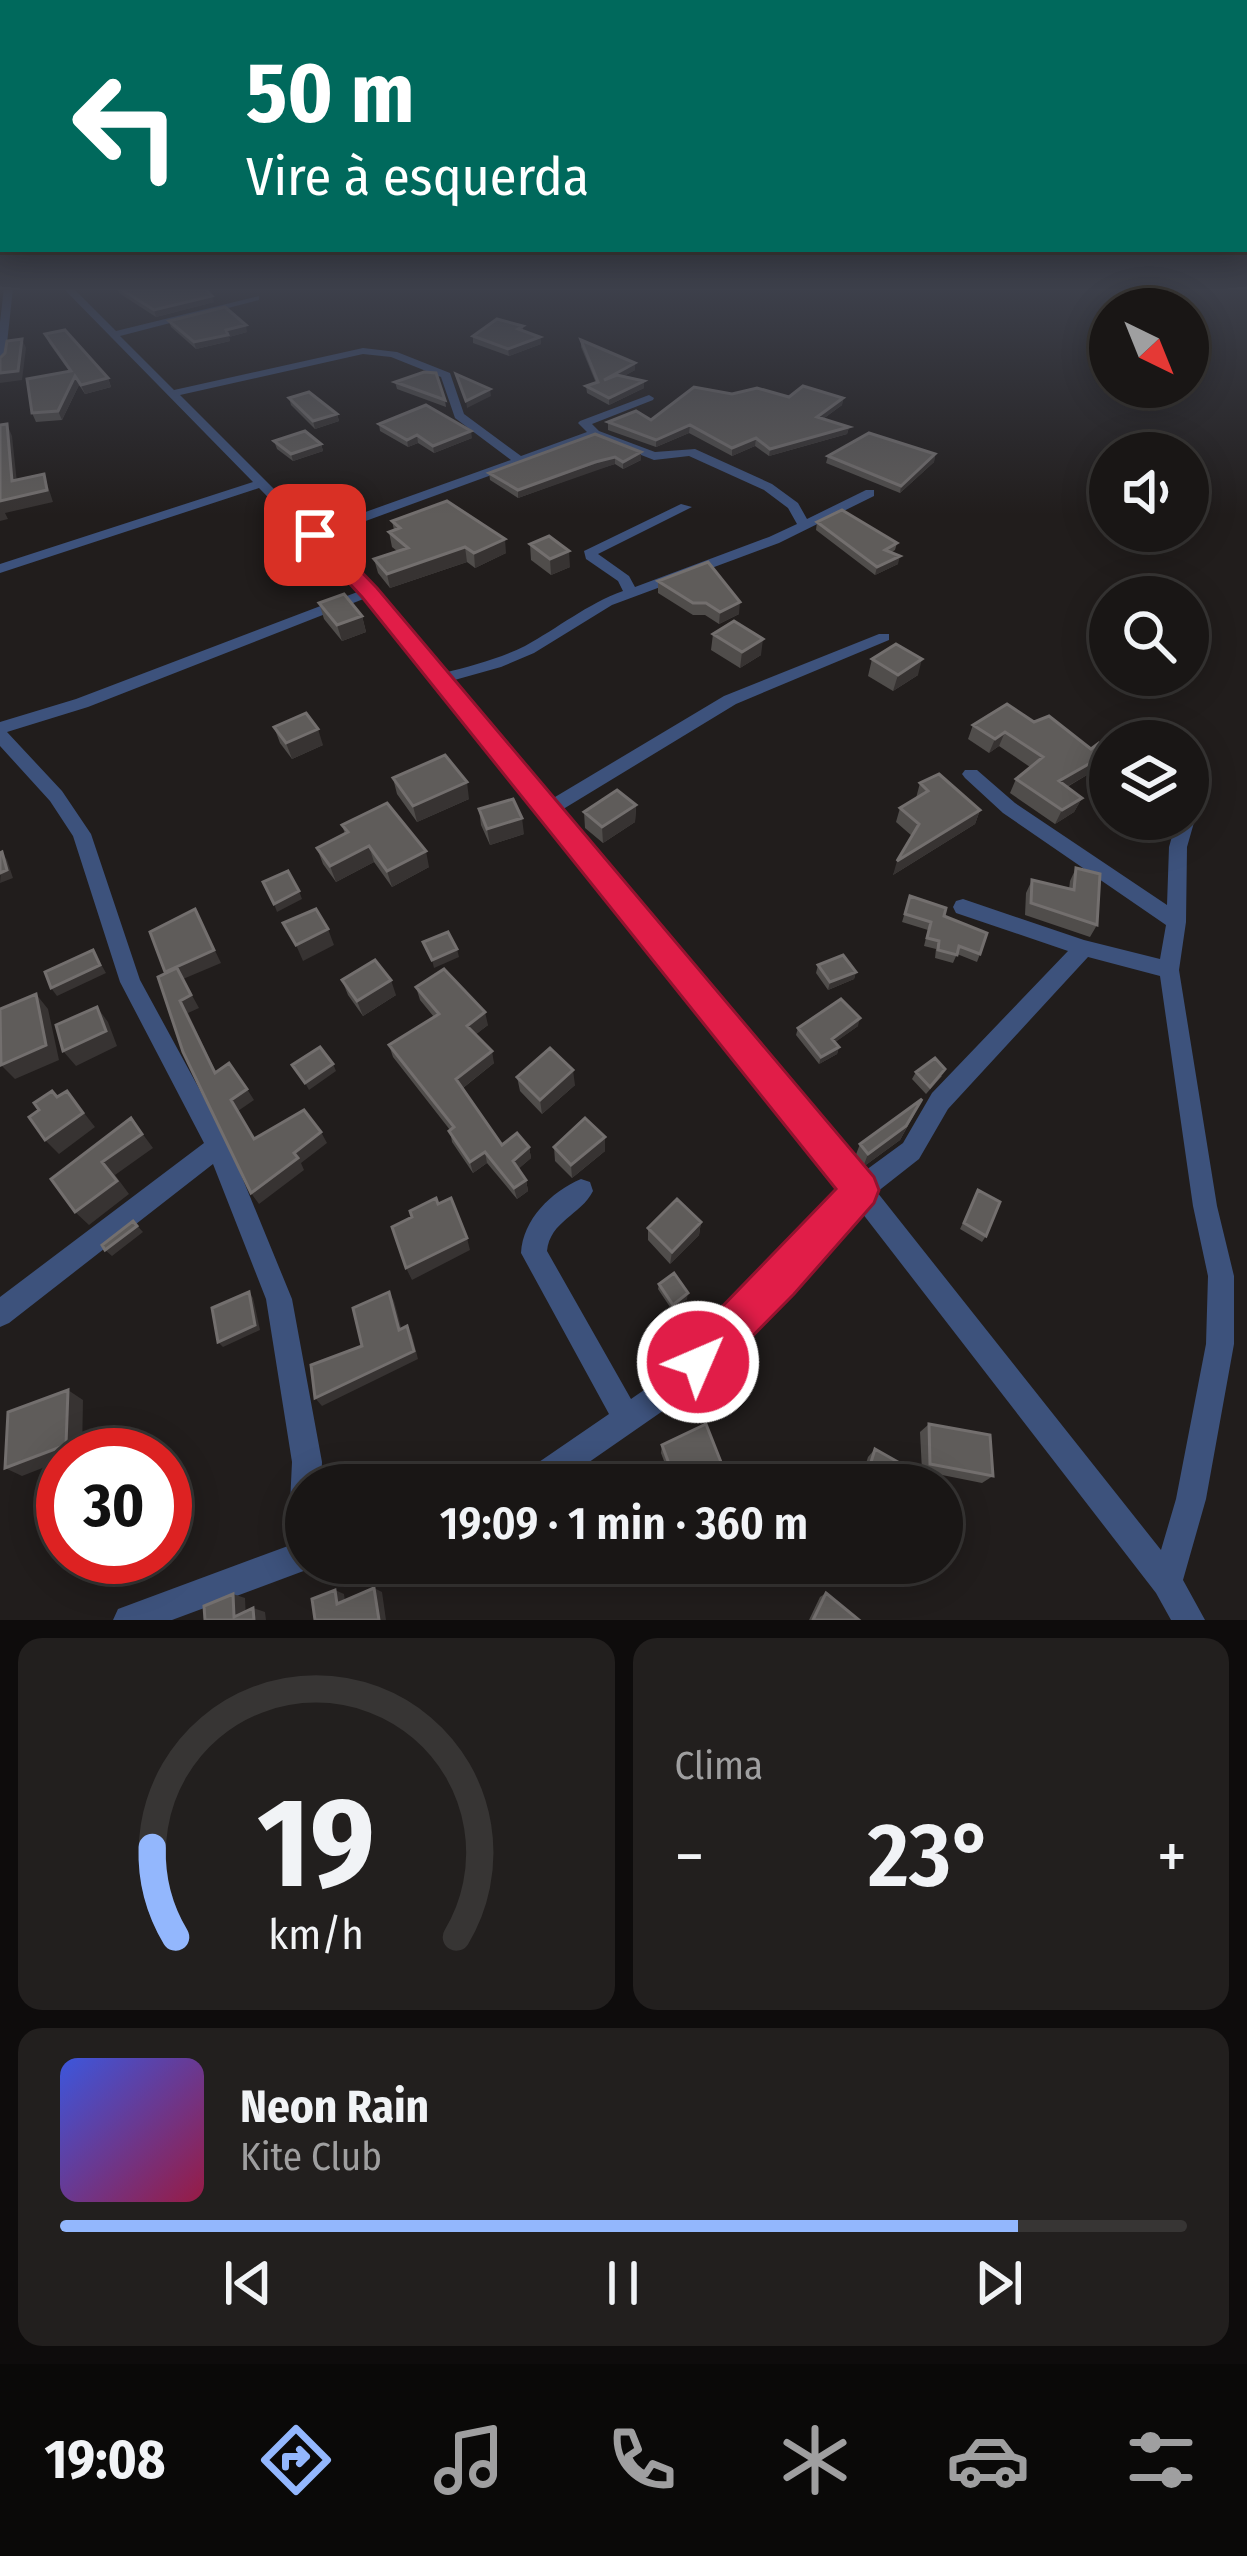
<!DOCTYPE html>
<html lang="pt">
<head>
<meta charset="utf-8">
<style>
  body { margin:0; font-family:"Fira Sans Condensed",sans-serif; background:#221f1e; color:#f1f3f6; height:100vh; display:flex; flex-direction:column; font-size:45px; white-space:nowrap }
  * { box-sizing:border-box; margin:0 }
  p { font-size:39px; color:#9f9fa0 }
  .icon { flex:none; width:66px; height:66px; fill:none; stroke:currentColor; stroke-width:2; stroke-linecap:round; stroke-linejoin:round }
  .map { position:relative; height:1620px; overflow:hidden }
  .sheet { display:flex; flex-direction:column; gap:18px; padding:18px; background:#0e0c0c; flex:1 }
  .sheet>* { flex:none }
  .banner { position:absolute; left:0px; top:0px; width:1248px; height:252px; box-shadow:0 6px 30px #0003,0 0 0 3px #373534; background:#00695c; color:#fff; overflow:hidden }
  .needle { width:78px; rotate:137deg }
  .buttons { position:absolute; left:1089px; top:288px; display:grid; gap:24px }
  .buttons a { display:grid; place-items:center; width:120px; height:120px; border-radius:50%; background:#191615; box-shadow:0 6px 30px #0003,0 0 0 3px #373534; font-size:60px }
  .speed { position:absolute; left:36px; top:1428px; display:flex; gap:24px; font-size:60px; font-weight:700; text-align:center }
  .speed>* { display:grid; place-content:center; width:156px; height:156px; border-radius:50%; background:#191615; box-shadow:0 6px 30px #0003,0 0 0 3px #373534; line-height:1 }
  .speed .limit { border:18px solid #d22; background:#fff; color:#111 }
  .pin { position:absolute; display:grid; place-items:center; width:102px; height:102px; color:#fff; margin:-51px; border-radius:24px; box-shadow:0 6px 18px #0006 }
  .me { position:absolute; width:132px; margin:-66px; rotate:45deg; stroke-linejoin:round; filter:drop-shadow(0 0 9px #0008) }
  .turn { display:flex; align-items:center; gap:42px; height:252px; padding:0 48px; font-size:54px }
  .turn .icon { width:156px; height:156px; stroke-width:2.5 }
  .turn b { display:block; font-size:84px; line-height:102px }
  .big { font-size:90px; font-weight:600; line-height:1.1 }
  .sheet .widget { flex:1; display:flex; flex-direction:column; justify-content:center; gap:18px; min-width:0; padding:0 42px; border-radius:24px; background:#221f1e }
  .sheet .dial { align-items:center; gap:0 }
  .dial svg { height:312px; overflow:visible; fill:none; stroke:#373534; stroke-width:7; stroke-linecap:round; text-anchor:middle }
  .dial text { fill:#f1f3f6; stroke:none }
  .song { display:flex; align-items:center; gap:36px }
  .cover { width:144px; height:144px; border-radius:18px; background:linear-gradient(135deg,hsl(230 70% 55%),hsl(340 70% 35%)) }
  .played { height:12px; border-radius:6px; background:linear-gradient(90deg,#93b7fd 85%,#373534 85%) }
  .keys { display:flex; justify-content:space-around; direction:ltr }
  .heat { display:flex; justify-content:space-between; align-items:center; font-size:66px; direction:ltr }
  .sheet .tiles { flex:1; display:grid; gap:18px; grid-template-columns:1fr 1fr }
  .widget:last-child { grid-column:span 2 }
  .trip { position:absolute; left:285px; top:1464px; width:678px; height:120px; border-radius:60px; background:#191615; box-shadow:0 6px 30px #0003,0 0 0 3px #373534; font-weight:600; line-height:120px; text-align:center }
  .tab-bar { display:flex; height:192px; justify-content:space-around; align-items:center; background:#0a0908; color:#9f9fa0 }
  .tab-bar .icon { width:84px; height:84px }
  .tab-bar .active { color:#93b7fd }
  .tab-bar b { font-size:54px; color:#f1f3f6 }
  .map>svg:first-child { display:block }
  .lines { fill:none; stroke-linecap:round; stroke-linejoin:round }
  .street { fill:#3d527c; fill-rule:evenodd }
  .wall { fill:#504d4b }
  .shaded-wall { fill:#373332 }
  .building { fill:#5f5c5a; stroke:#736f6e; stroke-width:3 }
  .route { fill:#e11d48; stroke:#92132f; stroke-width:3 }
</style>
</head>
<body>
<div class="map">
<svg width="1247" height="1620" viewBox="0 0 1247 1620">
  <rect width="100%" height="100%" fill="#211d1c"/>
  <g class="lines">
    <path class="street" d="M4 288H13L5 362 0 365V322Z
      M63 288H73L116 331 259 296V300L120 336 174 390 363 348 397 352 450 373 464 414 521 456 587 432 578 423 580 421 649 395 654 398 653 400 592 424 599 431 655 452 695 449 772 484 798 503 807 519 866 490H874V496L779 543 612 605 534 653 501 667 451 681 550 800 724 696 879 634H889V640L736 704 560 811 862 1173 903 1143 932 1093 1068 951 956 913 953 907 956 901 963 899 1084 940 1160 959 1166 925 1003 813 965 778 962 774 965 770H977L1015 803 1167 905 1169 847 1177 819H1188V797L1192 790H1204L1207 795 1195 819 1187 847 1186 922 1179 970 1217 1206 1234 1276V1344L1206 1499 1183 1580 1205 1620H1171L1156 1593 859 1209 789 1290 680 1399 556 1485H515L520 1475 609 1414 521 1253C523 1219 551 1192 581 1179L590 1182 593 1191C581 1215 550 1221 547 1251L631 1399 660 1379 771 1272 844 1190 366 598 88 707 7 732 62 791 91 834 140 980 226 1138 292 1299 322 1462 321 1485H306V1563H318L317 1566 172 1620H113L118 1609 288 1546 292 1462 266 1299 213 1164 9 1323 0 1327V1297L204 1143 120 982 73 836 50 801 0 746V722L76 699 360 591 259 488 0 573V564L253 482ZM363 354 391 357 441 377 455 418 511 460 315 530 180 395ZM595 437 654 460 689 456 764 490 788 508 797 524 769 537 635 587 629 576 598 554 692 507 681 504 584 551 586 559 618 581 623 591C587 604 558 628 525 646 499 659 471 666 444 673L374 589 322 537ZM1088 957 1160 976 1193 1206 1208 1276 1206 1344 1176 1499 1161 1550 877 1192 919 1159 948 1109Z"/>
  </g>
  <path class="wall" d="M117 288H204L214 302 156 317 119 293Z
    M169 321 247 332 229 337 230 341 196 349 171 327Z
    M523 326V331L540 337 541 344 509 356 473 343V336Z
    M45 334 108 378 111 387 85 394 79 385 62 420 36 422 32 413 69 371 49 343Z
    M581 340 635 363V370L624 376 644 381V388L609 405 587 393 586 386 596 383 581 347Z
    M395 382 445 400 446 407 397 389Z
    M732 394 843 398 842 405 823 419 849 427 847 434 769 456 755 446 732 456 689 433 656 447 608 430V422L651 420Z
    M289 398 337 414 339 421 315 429 291 405Z
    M379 424 472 438 434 453 418 443 408 447 380 431Z
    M595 434 641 460 623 469 615 464 595 470 518 498 490 480 489 473Z
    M274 441 321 444 323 451 293 461 277 449Z
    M935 454 934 462 900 493 826 463 828 456Z
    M392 521 506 553 475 568 467 562 390 588 378 573 374 559 397 551 392 547 389 532 394 530Z
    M817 522 897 543 895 550 892 552 898 564 875 575 816 530Z
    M530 544 570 567 551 575 531 560Z
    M658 581 739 614 719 624 705 615H693L658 593Z
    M319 603 362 616 366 632 342 641 324 619Z
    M713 634 761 655 740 668 711 650Z
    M872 659 918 675 893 691 868 676Z
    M1034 722 1091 749 1110 747V788L1087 775 1067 787 1082 798 1074 812 1055 824 1010 793 1016 779 1030 767 999 746 989 753 968 739 973 725Z
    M274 727 323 745 292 759 280 743Z
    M393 778 469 799 417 822 397 794Z
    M920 783 980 810 975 824 893 875 912 836 896 822 900 808 916 798Z
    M636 805 635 822 603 843 585 828 584 812Z
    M479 809 524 834 490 845 481 825Z
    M342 825 429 867 392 887 374 862 336 882 323 864 317 848 345 834Z
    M1076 868 1097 925 1090 937 1025 915 1026 893 1032 880 1069 889 1070 881Z
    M910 896 944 916 980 954 977 962 957 954 953 963 935 958 936 949 924 946 928 930 902 922Z
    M818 965 856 972 854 979 828 990 816 973Z
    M342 980 396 995 363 1016 348 995Z
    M416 987 488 1025 476 1034 494 1063 463 1088 502 1145 529 1147 531 1158 518 1169 526 1180 528 1191 517 1199 487 1163 473 1173 452 1142 450 1130 393 1057 389 1045 434 1017 420 1000Z
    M858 1026 835 1042 839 1047 837 1054 819 1064 796 1035 798 1028Z
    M916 1072 942 1076 926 1094 912 1079Z
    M517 1077 575 1085 542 1114 520 1091Z
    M915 1113 900 1140 863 1167 855 1157 860 1144Z
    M605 1137V1151L572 1178 555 1161 554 1147Z
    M978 1190 986 1236 982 1242 960 1229Z
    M701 1222 699 1235 670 1264 648 1240V1228Z
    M659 1284 687 1299 672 1310 658 1289Z
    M929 1424 993 1476 982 1483 922 1471 920 1432Z
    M662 1445 730 1485H673L661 1453Z
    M875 1449 932 1485H859L868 1457Z
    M826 1593 859 1620H809L820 1597Z"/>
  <path class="shaded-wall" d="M212 296 214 302 156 317 154 310Z
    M246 325 247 332 229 337 230 341 196 349 194 342Z
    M540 337 541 344 509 356 508 349Z
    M22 339 26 348 22 380 0 383V373Z
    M635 363V370L604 387V380Z
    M75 376 79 385 62 420 58 411Z
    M108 378 111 387 85 394 81 385Z
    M644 381V388L609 405V398Z
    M490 389 491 396 467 408 466 401Z
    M843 398 842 405 816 424 817 417Z
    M337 414 339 421 315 429 313 421Z
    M7 424 12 436 18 492 12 481Z
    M690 425 689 433 656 447V440Z
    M849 427 847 434 769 456 770 449Z
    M471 431 472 438 434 453 433 446Z
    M417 435 418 443 408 447 407 440Z
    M756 438 755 446 732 456V448Z
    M321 444 323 451 293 461 291 454Z
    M641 452V460L623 469V462Z
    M935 454 934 462 900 493 901 486Z
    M615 457V464L518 498V490Z
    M44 474 53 502 5 513 8 519 0 521V501Z
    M505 539 506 553 475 568 474 553Z
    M465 547 467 562 390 588 387 574Z
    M569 551 570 567 551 575 550 559Z
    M900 556 898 564 875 575 877 567Z
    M740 602 739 614 719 624 720 612Z
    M362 616 366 632 342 641 337 625Z
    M763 639 761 655 740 668 742 652Z
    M922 659 918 675 893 691 898 675Z
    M318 729 323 745 292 759 286 743Z
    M1005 732 999 746 989 753 995 739Z
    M1094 761 1087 775 1052 795 1059 781Z
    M467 782 469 799 417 822 413 806Z
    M1082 798 1074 812 1055 824 1062 810Z
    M636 805 635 822 603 843 602 827Z
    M980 810 975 824 893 875 897 861Z
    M522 818 524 834 490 845 487 829Z
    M369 846 374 862 336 882 330 866Z
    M426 851 429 867 392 887 387 871Z
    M2 852 7 860 13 878 0 883Z
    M299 891 302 899 277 912 274 904Z
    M195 909 221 963 183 979 199 1008 188 1013 222 1085 165 972Z
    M328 929 334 945 303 961 296 945Z
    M457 949 459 957 434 968 432 960Z
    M93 950 106 973 57 996 51 988Z
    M856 972 854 979 828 990 830 982Z
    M391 980 396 995 363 1016 357 1001Z
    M36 994 48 1009 59 1060 15 1079 1 1065Z
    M97 1007 108 1022 117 1046 76 1066 63 1051Z
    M485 1012 488 1025 470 1039 467 1026Z
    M860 1018 858 1026 830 1046 832 1039Z
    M839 1047 837 1054 819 1064 821 1057Z
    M492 1051 494 1063 459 1091 456 1079Z
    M333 1064 336 1071 309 1090 305 1083Z
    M573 1070 575 1085 542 1114 540 1100Z
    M247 1089 254 1100 238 1111 231 1100Z
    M67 1091 95 1127 59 1154 45 1140Z
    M922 1099 900 1140 863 1167 868 1154Z
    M131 1118 153 1148 115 1175 129 1194 89 1225 75 1212 102 1162Z
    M321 1132 327 1143 301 1163 304 1170 259 1204 251 1193 294 1153Z
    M605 1137V1151L572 1178 571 1165Z
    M529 1147 531 1158 515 1172 513 1161Z
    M485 1152 487 1163 473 1173 470 1162Z
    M526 1180 528 1191 517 1199 514 1188Z
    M133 1221 143 1232 112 1256 105 1250Z
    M701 1222 699 1235 670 1264 672 1252Z
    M467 1238 470 1250 412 1280 406 1268Z
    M249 1292 253 1298 260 1330 223 1347 218 1342Z
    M389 1292 394 1301 404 1338 399 1330Z
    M688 1293 687 1299 672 1310 673 1305Z
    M407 1326 412 1335 418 1359 322 1406 315 1398Z
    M68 1390 83 1400 82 1453 63 1455V1460L22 1476 5 1468Z
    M424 1563H437L408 1570 404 1568Z
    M615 1563H623L602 1576 601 1572Z
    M374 1588 382 1592 386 1620H379Z
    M335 1590 344 1594 346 1608 337 1604Z
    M233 1594 245 1598 246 1620 234 1617Z
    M253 1608 265 1612 266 1620H254Z"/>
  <path class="building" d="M119 288H204L212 296 154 310Z
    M225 307 246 325 226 330 228 335 194 342 169 321Z
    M497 319 523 326 518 329 540 337 508 349 473 336Z
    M65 330 108 378 81 385 75 376 58 411 32 413 27 379 71 371 45 334Z
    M22 339 18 371 0 373V358L5 353 7 341Z
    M581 340 635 363 604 380 617 375 644 381 609 398 586 386 598 382Z
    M424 372 436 373 445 400 395 382Z
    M456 374 490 389 466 401Z
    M803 386 843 398 817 417 849 427 770 449 756 438 732 448 690 425 656 440 608 422 636 411 651 420 694 387 732 394 757 388 789 397Z
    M309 392 337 414 313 421 289 398Z
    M426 405 471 431 433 446 417 435 407 440 379 424Z
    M7 424 12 481 44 474 47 490 0 501V425Z
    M305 431 321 444 291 454 274 441Z
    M869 433 935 454 901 486 828 456Z
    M595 434 641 452 623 462 615 457 595 462 518 490 489 473Z
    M447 501 505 539 474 553 465 547 387 574 374 559 408 548 389 532 400 528 392 521Z
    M842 510 897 543 885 550 900 556 877 567 817 522Z
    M549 536 569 551 550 559 530 544Z
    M708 562 740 602 720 612 706 603H693L658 581Z
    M344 594 362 616 337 625 319 603Z
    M734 621 763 639 742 652 713 634Z
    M896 644 922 659 898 675 872 659Z
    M1007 704 1034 722 1049 716 1091 749 1099 743 1110 747V770L1094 761 1059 781 1082 798 1062 810 1016 779 1043 757 1005 732 995 739 973 725Z
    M306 713 318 729 286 743 274 727Z
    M445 755 467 782 413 806 393 778Z
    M939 774 980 810 897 861 919 824 900 808 928 791 920 783Z
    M617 790 636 805 602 827 584 812Z
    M513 799 522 818 487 829 479 809Z
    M387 803 426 851 387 871 369 846 330 866 317 848 348 832 342 825Z
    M2 852 7 870 0 873V853Z
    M1076 868 1100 874 1097 925 1031 903 1032 880 1074 890Z
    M288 871 299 891 274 904 263 882Z
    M910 896 946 908 944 916 987 933 980 954 959 946 957 955 938 950 939 941 927 938 931 922 905 914Z
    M195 909 214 950 165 972 150 932Z
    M316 909 328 929 296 945 283 923Z
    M448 932 457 949 432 960 423 942Z
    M93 950 100 965 51 988 45 972Z
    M843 955 856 972 830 982 818 965Z
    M375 960 391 980 357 1001 342 980Z
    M177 968 191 995 180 1001 215 1073 229 1063 247 1089 231 1100 254 1139 304 1110 321 1132 294 1153 298 1158 251 1193 183 1052 158 977Z
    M444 969 485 1012 467 1026 492 1051 456 1079 502 1145 517 1133 529 1147 513 1161 526 1180 514 1188 485 1152 470 1162 449 1131 454 1127 389 1045 439 1014 416 987Z
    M36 994 46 1045 1 1065 0 1009Z
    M841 999 860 1018 832 1039 839 1047 821 1057 798 1028Z
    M97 1007 106 1031 63 1051 56 1025Z
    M320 1047 333 1064 305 1083 292 1065Z
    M550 1048 573 1070 540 1100 517 1077Z
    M935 1058 945 1069 930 1087 916 1072Z
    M52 1091 57 1097 67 1091 83 1113 45 1140 29 1117 39 1110 34 1103Z
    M922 1099 906 1126 868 1154 860 1144Z
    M131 1118 142 1134 102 1162 117 1181 75 1212 51 1179Z
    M585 1118 605 1137 571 1165 554 1147Z
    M978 1190 1000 1202 986 1236 964 1223Z
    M436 1198 438 1204 451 1198 467 1238 406 1268 392 1227 412 1217 410 1211Z
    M677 1199 701 1222 672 1252 648 1228Z
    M133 1221 137 1226 105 1250 102 1245Z
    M674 1273 688 1293 673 1305 659 1284Z
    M249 1292 255 1325 218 1342 212 1308Z
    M389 1292 399 1330 407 1326 414 1351 315 1398 311 1365 362 1346 353 1308Z
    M68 1390 66 1445 5 1468 8 1412Z
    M706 1424 730 1485H677L662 1445Z
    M929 1424 990 1435 993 1476 930 1464Z
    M875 1449 933 1482 932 1485H864Z
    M404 1563H424L404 1568Z
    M598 1563H615L601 1572Z
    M374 1588 379 1620H315L312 1599 335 1590 337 1604Z
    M826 1593 859 1620H813Z
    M233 1594 234 1617 253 1608 254 1620H205L204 1606Z"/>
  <linearGradient id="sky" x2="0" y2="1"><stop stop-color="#12100f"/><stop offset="0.56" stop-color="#3d404b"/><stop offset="1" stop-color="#3d404b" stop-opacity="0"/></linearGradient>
  <rect width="1247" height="515" fill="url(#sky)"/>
  <path class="route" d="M315 529 322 531 377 588 874 1177 879 1190 874 1203 794 1294 713 1376 698 1383 683 1376 677 1362 683 1347 836 1189 362 597 308 539 305 535Z"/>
</svg>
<div class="buttons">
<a><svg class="needle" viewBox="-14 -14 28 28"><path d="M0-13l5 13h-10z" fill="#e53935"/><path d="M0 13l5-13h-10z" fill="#9f9fa0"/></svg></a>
<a><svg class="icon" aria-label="sound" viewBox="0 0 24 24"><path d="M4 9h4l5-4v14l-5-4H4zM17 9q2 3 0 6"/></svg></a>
<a><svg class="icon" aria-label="search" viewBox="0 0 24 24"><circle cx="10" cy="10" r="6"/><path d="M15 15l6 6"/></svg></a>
<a><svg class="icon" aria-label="layers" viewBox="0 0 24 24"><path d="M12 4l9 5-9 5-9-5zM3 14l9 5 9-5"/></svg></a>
</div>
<div class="speed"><div class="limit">30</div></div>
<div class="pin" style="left:315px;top:535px;background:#d93025"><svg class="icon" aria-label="arrive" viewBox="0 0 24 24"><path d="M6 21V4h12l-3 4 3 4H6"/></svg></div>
<svg class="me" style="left:698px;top:1362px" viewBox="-20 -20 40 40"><circle r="17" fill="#e11d48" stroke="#fff" stroke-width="3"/><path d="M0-11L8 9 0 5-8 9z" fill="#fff"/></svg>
<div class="trip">19:09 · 1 min · 360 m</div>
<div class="banner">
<div class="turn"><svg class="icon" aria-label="left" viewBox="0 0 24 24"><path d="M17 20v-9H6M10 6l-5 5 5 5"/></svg><div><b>50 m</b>Vire à esquerda</div></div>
</div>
</div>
<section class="sheet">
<div class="tiles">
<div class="widget dial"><svg viewBox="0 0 100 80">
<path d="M14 69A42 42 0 1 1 86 69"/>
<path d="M14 69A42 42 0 0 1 8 46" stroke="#93b7fd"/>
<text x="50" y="56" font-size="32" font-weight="700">19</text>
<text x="50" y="72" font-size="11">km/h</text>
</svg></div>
<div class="widget"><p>Clima</p>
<div class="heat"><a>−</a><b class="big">23°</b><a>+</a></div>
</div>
<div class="widget">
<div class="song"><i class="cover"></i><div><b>Neon Rain</b><p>Kite Club</p></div></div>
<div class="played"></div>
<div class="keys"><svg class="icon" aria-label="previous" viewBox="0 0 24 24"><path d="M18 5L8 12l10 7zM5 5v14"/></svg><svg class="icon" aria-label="pause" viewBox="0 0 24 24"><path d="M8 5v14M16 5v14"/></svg><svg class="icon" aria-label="next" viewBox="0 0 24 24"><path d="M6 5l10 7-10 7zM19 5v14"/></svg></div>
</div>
</div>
</section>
<nav class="tab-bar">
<b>19:08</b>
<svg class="icon active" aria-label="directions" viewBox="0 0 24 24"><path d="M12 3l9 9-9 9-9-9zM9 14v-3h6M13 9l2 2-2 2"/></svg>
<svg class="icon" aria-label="music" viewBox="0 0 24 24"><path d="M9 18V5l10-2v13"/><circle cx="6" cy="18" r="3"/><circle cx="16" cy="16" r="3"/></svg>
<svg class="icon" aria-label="phone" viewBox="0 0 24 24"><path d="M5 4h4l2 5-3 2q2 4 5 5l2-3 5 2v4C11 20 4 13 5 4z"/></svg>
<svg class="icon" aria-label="climate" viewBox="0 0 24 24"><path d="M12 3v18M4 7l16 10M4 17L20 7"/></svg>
<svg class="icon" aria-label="car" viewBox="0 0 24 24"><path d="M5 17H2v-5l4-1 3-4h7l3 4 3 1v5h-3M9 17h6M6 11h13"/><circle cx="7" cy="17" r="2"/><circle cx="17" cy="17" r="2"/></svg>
<svg class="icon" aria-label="filters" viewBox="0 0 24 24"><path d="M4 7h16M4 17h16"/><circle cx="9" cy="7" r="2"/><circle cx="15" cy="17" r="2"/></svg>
</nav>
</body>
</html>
